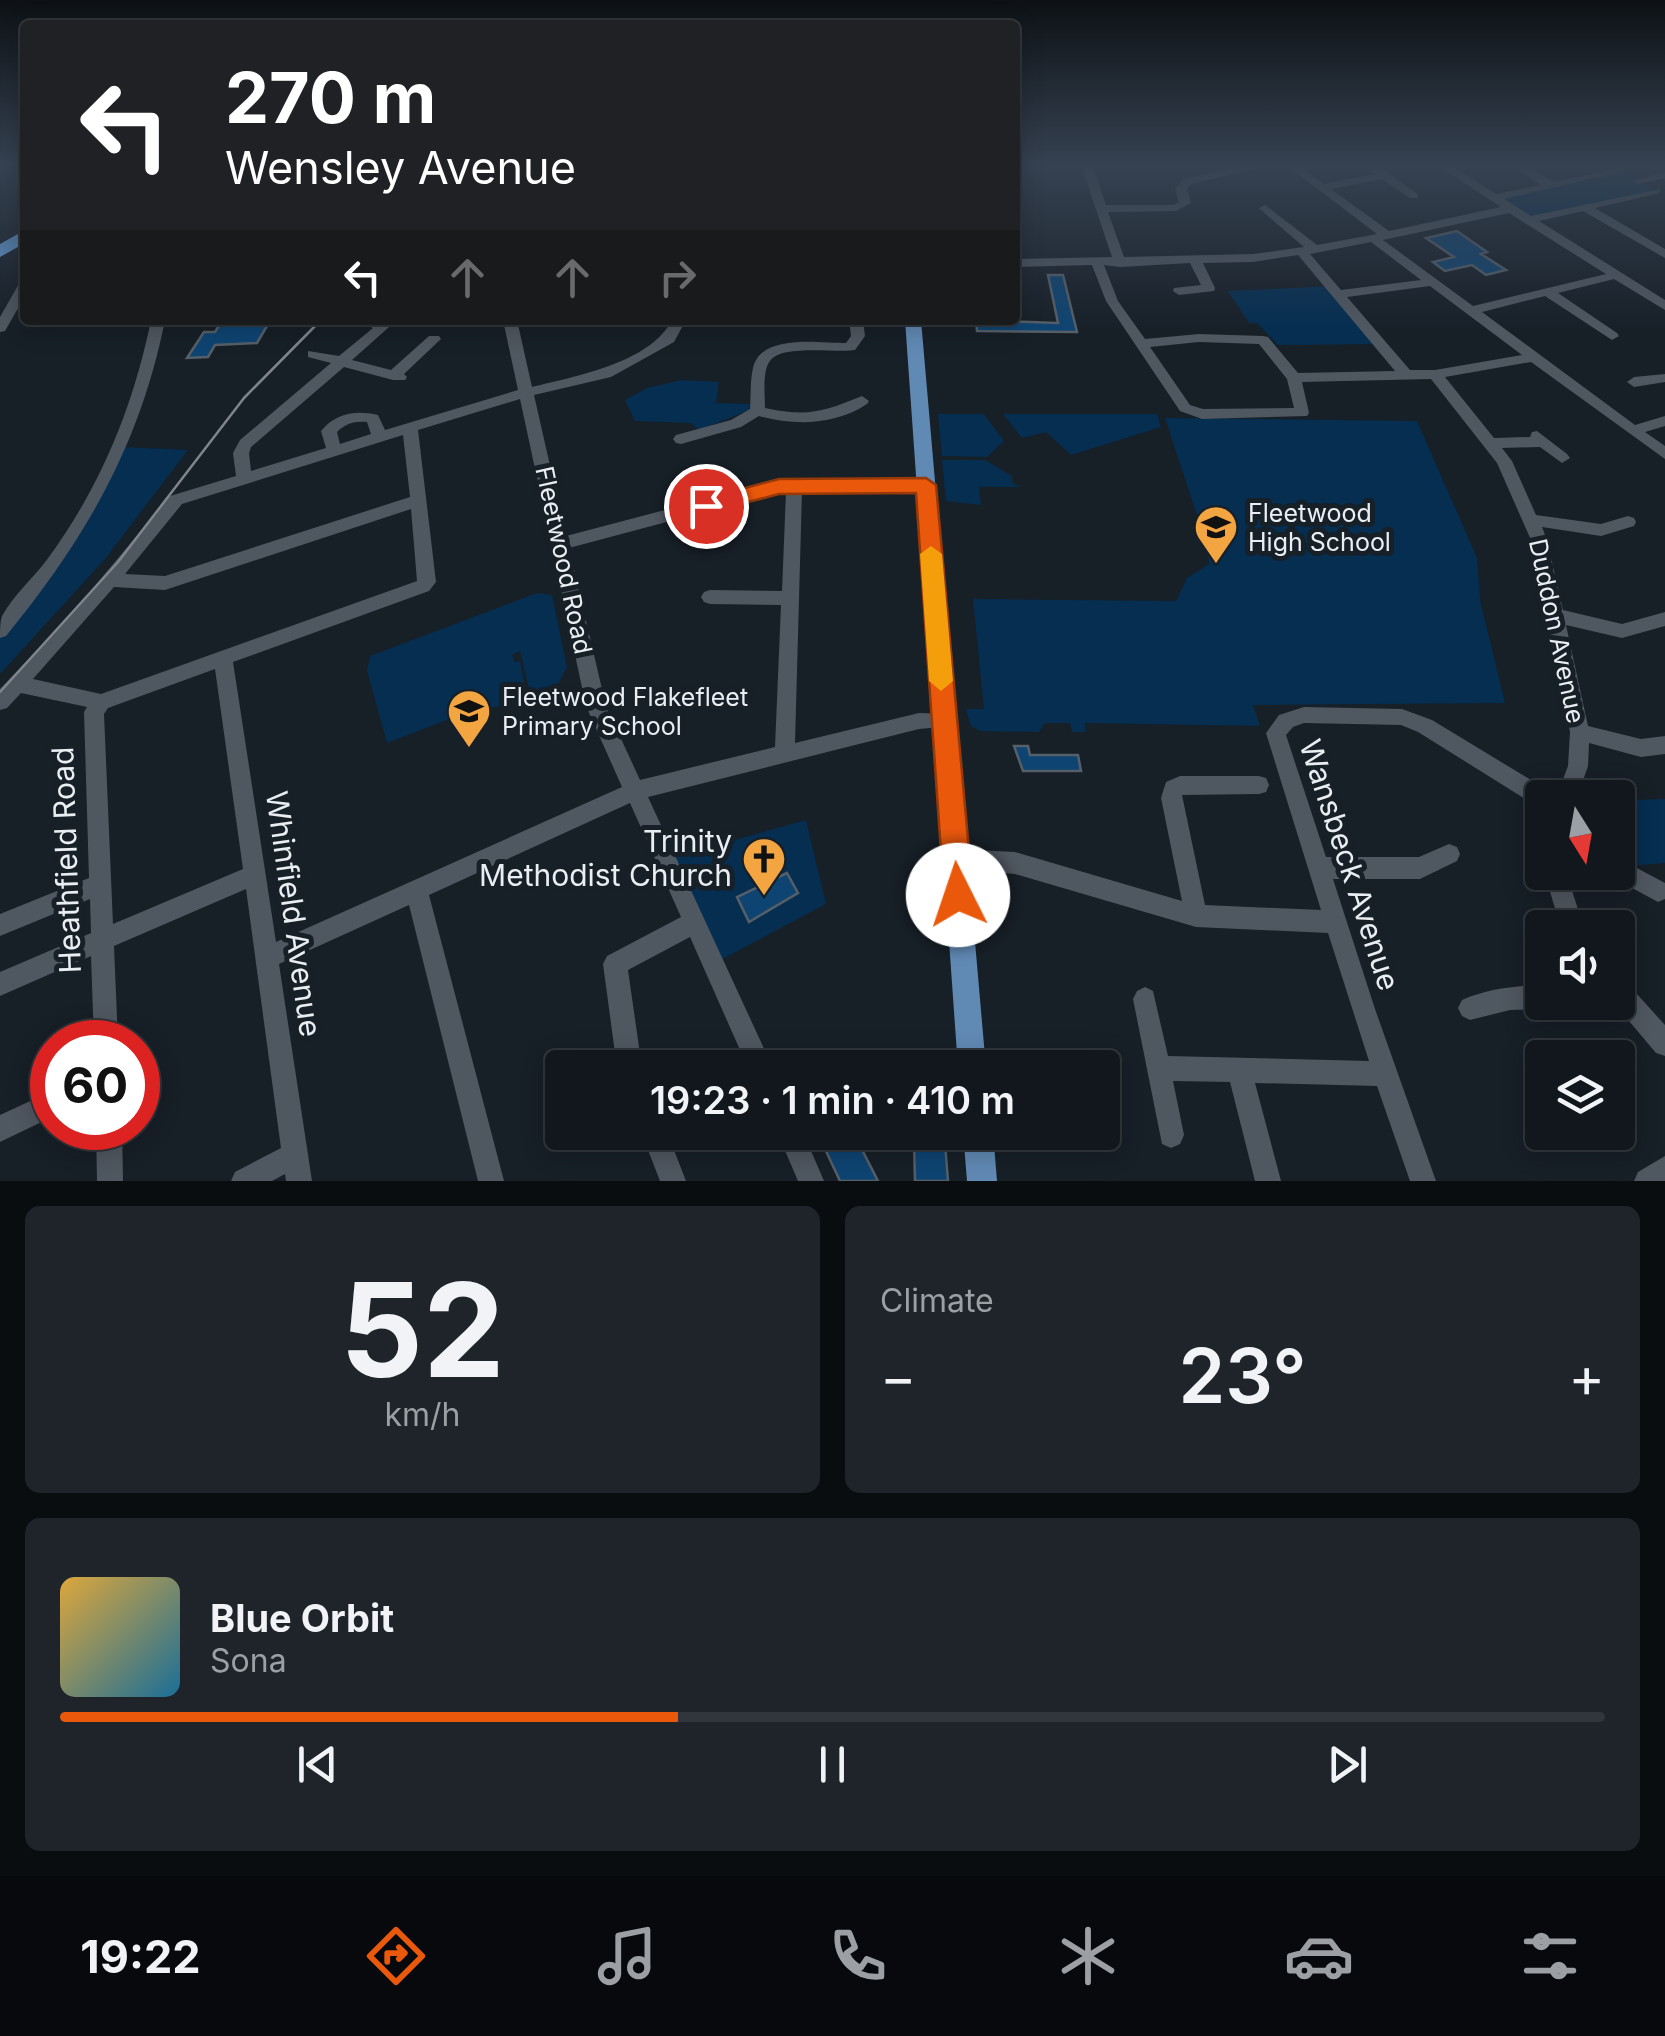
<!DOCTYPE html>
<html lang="en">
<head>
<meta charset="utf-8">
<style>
  body { margin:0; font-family:Inter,sans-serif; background:#1e242a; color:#f1f3f6; height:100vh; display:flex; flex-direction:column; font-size:38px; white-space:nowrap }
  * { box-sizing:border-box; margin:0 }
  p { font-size:32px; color:#9c9fa4 }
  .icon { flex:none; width:55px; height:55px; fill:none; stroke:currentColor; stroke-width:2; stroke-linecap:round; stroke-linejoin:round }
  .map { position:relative; height:1181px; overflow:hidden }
  .details { display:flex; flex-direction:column; gap:25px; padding:25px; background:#090d10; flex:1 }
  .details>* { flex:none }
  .banner { position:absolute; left:20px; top:20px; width:1000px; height:305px; border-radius:10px; box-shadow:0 5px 25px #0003,0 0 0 2px #30363b; background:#202124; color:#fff; overflow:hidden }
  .needle { width:65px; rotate:169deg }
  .buttons { position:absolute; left:1525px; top:780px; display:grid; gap:20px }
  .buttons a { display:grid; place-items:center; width:110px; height:110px; border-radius:10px; background:#11171d; box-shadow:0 5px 25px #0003,0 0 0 2px #30363b; font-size:50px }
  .speed { position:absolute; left:30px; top:1020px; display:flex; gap:20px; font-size:50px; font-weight:700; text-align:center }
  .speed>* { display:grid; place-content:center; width:130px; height:130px; border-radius:50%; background:#11171d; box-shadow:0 5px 25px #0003,0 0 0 2px #30363b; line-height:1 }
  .speed .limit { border:15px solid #d22; background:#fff; color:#111 }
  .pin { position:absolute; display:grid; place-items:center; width:85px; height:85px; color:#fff; margin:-42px; border:5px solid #fff; border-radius:50%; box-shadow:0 2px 10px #0007 }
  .me { position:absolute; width:110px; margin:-55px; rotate:356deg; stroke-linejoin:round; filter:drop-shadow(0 0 8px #0008) }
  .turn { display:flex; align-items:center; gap:35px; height:210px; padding:0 40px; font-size:45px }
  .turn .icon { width:130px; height:130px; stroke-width:2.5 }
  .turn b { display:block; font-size:70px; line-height:85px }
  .lanes { display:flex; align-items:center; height:95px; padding:0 40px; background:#0003; justify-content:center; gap:50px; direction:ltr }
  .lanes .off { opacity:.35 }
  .big { font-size:75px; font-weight:600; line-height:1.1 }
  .details .tile { flex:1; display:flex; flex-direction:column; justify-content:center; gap:15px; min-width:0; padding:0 35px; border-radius:15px; background:#1e242a }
  .details .dial { align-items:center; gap:0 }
  .dial b { font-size:130px; line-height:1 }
  .song { display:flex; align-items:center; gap:30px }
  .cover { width:120px; height:120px; border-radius:15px; background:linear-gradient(135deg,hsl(40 70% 55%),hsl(200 70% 35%)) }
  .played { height:10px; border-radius:5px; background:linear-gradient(90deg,#ea580c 40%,#30363b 40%) }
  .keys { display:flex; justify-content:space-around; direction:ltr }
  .heat { display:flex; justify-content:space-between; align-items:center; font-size:55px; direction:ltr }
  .details .tiles { flex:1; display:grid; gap:25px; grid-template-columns:1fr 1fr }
  .tile:last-child { grid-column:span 2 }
  .trip { position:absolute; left:545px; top:1050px; width:575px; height:100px; border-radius:10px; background:#11171d; box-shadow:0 5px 25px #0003,0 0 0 2px #30363b; font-weight:600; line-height:100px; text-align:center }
  .menu { display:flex; height:160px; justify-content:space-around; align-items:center; background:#07090c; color:#9c9fa4 }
  .menu .icon { width:70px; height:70px }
  .menu .current { color:#ea580c }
  .menu b { font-size:45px; color:#f1f3f6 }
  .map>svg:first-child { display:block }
  .green { fill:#052e51 }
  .building { fill:#0e4472; stroke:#565f68; stroke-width:2.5 }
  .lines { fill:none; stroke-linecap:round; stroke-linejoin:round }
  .minor { fill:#4f5760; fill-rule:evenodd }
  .major { fill:#6089b4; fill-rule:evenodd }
  .highway { fill:#6babec; fill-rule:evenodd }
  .tram { stroke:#7f858c; stroke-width:2.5 }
  .route { fill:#ea580c; stroke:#983908; stroke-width:2.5 }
  .slow { fill:#f59e0b }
  .labels { text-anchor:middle; stroke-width:10; stroke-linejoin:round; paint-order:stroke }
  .poi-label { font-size:25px; fill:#e9eef3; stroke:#171f27; text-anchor:start }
  .street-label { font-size:25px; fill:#e9eef3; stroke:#171f27 }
  .near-poi-label { font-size:30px; fill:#e9eef3; stroke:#171f27; text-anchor:end }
  .near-street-label { font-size:30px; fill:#e9eef3; stroke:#171f27 }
</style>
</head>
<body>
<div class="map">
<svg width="1665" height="1181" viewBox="0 0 1665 1181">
  <rect width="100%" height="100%" fill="#171f27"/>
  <path class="green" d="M1620 171 1656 191 1528 220 1494 198Z
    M1334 286 1384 344 1278 345 1257 323H1249L1228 291Z
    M682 380 719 382 716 403 750 404 749 410 700 430 690 423 635 421 625 400 647 388Z
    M938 414H984L1004 441 987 457 942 456Z
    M1003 414H1157L1161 427 1071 455 1046 432 1022 438Z
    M1165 418 1417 421 1477 558 1480 600 1505 703 1253 705 1260 726 1085 723V732H1072L1070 723H1045L1039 732 980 731 971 726 966 709H984L973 599 1176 601 1187 578 1209 564 1207 546Z
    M123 447 188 450 105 559 0 674V633L35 588Z
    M942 460H985L1012 476V482L1020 487H979L981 505 946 501Z
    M537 593 552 595 567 667 557 686 546 687V698L529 689 520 651 512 655 515 662 520 661 526 691 503 706 473 710 387 743 367 671 370 656Z
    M1665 799V863L1628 866 1618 861 1636 800Z
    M806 820 826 904 715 963 667 859Z"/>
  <path class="building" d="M1457 231 1487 252 1481 254 1506 270 1486 275 1472 265 1445 271 1433 262 1454 257 1426 238Z
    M1048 275H1063L1077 332 977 331 976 320 1058 323Z
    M222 321H270L257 343 215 345 208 357 187 358 204 332H215Z
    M1014 746H1028L1030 755H1078L1081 771H1023Z
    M787 873 798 893 749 922 737 897Z
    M817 1132H853L878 1181H840Z
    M914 1141 945 1143 948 1181H915Z"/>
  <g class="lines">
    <path class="minor" d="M1081 165H1092L1106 205H1174L1179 202 1175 189 1183 179 1248 165H1271L1191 184 1187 189 1191 203 1176 211 1108 212 1124 257 1253 254 1304 247 1261 210 1259 208 1265 205 1317 245 1377 234 1286 165H1298L1324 184 1375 174 1363 165H1376L1418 194V198H1410L1382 179 1331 189 1389 231 1501 207 1437 165H1450L1496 194 1541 185 1511 165H1524L1553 182 1620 168 1625 171 1504 199 1531 216 1660 189V193L1595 208 1665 249V258L1583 211 1539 221 1665 300V310L1614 279 1558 293 1617 333 1619 336 1612 340 1545 296 1482 312 1635 425 1665 416V426L1645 432 1665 446V459L1531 362 1445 377 1494 438 1530 437 1532 432 1537 431 1567 454 1570 458 1562 463 1540 447 1502 448 1512 461 1536 515 1601 524 1628 516 1634 518 1636 522 1634 526 1601 536 1542 527 1547 540 1563 610 1622 624 1665 612V626L1622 638 1566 625 1588 726 1641 739 1665 736V754L1641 757 1589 743 1588 766 1577 798H1556L1568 766 1570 732 1531 540 1497 463 1431 379 1302 382 1309 413 1307 416 1202 419 1180 411 1106 301 1092 265 1015 267V259L1112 257ZM1509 213 1606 274 1473 306 1383 240ZM1371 242 1421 280 1341 290 1310 254ZM1298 255 1395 371 1298 373 1268 337 1263 336 1199 334 1145 339 1118 301 1104 265 1120 267 1190 263 1201 285 1174 288 1173 291 1179 295 1214 291 1215 288 1203 263 1253 262ZM1430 286 1522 355 1435 370H1410L1347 297ZM1199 342 1259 344 1287 379 1294 408 1203 409 1190 405 1150 347Z
      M1665 172V178L1638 184 1632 181Z
      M25 281V296L5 331 0 332V317L20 282Z
      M151 320H165C140 445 86 538 6 636L0 638C0 631 0 622 2 616 13 596 32 579 46 561 100 488 133 408 151 320Z
      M354 320H397L352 360 391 370 429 336H439L441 339 404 374 407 377 405 380H393L344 367 251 447 249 453 251 471 326 448 321 431C336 413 356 410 378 415L385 430 518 390 503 320H517L532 387C576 376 650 363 672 320H686L674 342 611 377 534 395 566 536 779 480 926 479 934 485 926 491H802L795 743 919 713 951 714 954 720 951 726 919 729 648 797 773 1068H748L690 937 628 970 642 1068H617L603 964 607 956 681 917 630 803 429 895 504 1181H478L409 905 279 964 312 1181H286L285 1174 272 1181H231L235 1172 281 1148 246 889 114 946 118 1042H94L91 956 0 996V972L91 933 90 899 0 936V914L89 878 84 712 87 707 21 693 7 708 0 710V689L74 611 170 496 236 476 233 453 240 440 331 363 308 357V351L339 356 373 328ZM520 399 586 706 622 787 276 942 233 662 429 591 436 582 418 430ZM367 422 371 434 340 444 337 432C346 423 355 421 367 422ZM403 435 410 497 165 576 125 574 182 504ZM779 492H786L782 591 710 590 704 592 701 597 704 602 710 604 781 605 775 747 640 780 606 706 569 548ZM411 509 417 581 101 694 33 679 114 587 165 590ZM215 669 243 869 113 924 104 714 108 708Z
      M849 320H863L865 336 855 350C835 353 781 344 770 361 762 371 765 395 765 408 807 417 823 412 862 396L869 401 867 404C836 425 794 426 759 416L741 427 681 444 676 443 673 439 676 435 731 420 750 409C751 396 750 381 753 368 761 333 819 343 846 343L851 336Z
      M1665 374V382L1634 387 1627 382 1634 377Z
      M1304 707 1402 709 1432 720 1549 791 1552 798H1542V807L1535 805 1418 732 1401 725 1304 723 1293 727 1286 735 1326 857H1419L1449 844 1457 847 1460 854 1457 861 1420 879H1333L1375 1009 1436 1181H1410L1377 1086 1255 1083 1281 1181H1255L1230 1082 1173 1081 1184 1135 1180 1144 1171 1148 1162 1144 1133 999 1137 991 1145 987 1153 991 1168 1056 1369 1061 1328 933 1196 927 1015 874 956 869 948 866 945 859 948 852 956 849 1015 852 1182 901 1161 798 1166 782 1180 776H1259L1266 778 1269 785 1266 792 1259 794 1182 795 1205 905 1321 910 1266 733 1279 715Z
      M1618 858 1665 883V899L1658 902 1610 876 1609 872H1618Z
      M1544 872H1566L1584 928H1561Z
      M1618 978 1626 982 1665 1025V1056L1656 1053 1613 1002H1618Z
      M1542 985V1002H1552L1542 1009 1510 1010 1470 1020 1462 1016 1458 1008 1462 1000C1487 989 1514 986 1542 985Z
      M52 1091V1117L0 1142V1115Z
      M96 1128H122L123 1181H97Z
      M584 1132H614L610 1141 596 1148 587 1144Z
      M641 1132H667L686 1181H660Z
      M777 1132H803L824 1181H798Z
      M1665 1156V1181H1634L1638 1172Z"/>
    <path class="major" d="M905 320H921L986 1068H958Z
      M963 1132H993L997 1181H967Z"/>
    <path class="highway" d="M25 230V243L0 257V244Z"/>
    <path class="tram" d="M0 692 118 562 244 398 321 320"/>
  </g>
  <linearGradient id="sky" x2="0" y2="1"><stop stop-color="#0d1115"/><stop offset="0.5" stop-color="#364252"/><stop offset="1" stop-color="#364252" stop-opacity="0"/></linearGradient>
  <rect width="1665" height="331" fill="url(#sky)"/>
  <path class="route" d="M926 478 936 485 973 895 968 905 958 909 948 905 944 895 916 493 779 494 706 513 695 506 699 500 779 479Z"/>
  <path class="slow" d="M931 546 942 554 953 681 941 691 929 681 920 554Z"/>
  <defs>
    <g id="school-pin" transform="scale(2.25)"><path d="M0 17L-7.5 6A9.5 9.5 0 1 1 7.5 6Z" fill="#f2a541" stroke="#171f27"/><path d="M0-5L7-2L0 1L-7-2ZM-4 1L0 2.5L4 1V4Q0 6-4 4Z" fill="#111"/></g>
    <g id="church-pin" transform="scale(2.25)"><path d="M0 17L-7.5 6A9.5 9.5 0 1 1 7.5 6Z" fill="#f2a541" stroke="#171f27"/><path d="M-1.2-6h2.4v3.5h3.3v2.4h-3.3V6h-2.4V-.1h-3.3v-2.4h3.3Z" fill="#111"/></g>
  </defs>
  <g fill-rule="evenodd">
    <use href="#school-pin" x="1216" y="527"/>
    <use href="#school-pin" x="469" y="711"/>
    <use href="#church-pin" x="764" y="859"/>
  </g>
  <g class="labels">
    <g class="poi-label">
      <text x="1248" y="522">Fleetwood<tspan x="1248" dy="29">High School</tspan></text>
      <text x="502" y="706">Fleetwood Flakefleet<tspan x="502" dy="29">Primary School</tspan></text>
    </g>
    <g class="street-label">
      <text transform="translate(564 560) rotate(78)" y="9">Fleetwood Road</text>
      <text transform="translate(1557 631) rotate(78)" y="9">Duddon Avenue</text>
    </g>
    <g class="near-poi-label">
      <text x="732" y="852">Trinity<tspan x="732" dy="34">Methodist Church</tspan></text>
    </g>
    <g class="near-street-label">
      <text transform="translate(67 860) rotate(-92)" y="10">Heathfield Road</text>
      <text transform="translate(1349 865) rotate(72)" y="10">Wansbeck Avenue</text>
      <text transform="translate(293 914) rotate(82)" y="10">Whinfield Avenue</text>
    </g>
  </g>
</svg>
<div class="buttons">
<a><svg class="needle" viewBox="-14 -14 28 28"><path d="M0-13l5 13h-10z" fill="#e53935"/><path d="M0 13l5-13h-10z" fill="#9c9fa4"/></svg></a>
<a><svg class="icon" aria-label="sound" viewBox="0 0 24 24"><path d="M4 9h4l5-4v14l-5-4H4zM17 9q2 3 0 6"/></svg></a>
<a><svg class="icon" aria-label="layers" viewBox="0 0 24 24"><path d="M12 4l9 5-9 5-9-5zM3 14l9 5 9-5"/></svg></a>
</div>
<div class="speed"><div class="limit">60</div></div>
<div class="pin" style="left:706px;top:506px;background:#d93025"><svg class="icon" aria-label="arrive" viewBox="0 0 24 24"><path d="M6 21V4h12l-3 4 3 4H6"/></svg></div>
<svg class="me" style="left:958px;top:895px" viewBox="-20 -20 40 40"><circle r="19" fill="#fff"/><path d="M0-13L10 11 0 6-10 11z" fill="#ea580c"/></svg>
<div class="trip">19:23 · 1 min · 410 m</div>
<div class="banner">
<div class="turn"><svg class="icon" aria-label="left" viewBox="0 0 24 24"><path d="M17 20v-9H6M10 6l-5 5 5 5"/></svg><div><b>270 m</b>Wensley Avenue</div></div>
<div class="lanes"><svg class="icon" aria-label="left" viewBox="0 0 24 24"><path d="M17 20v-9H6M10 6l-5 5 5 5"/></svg><svg class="icon off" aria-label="ahead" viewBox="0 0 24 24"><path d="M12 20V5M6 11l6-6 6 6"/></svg><svg class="icon off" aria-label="ahead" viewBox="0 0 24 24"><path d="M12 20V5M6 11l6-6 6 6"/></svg><svg class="icon off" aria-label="right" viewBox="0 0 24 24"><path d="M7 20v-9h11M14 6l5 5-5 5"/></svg></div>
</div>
</div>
<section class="details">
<div class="tiles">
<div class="tile dial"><b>52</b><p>km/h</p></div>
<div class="tile"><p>Climate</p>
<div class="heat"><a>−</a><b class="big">23°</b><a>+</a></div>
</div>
<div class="tile">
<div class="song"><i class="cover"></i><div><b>Blue Orbit</b><p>Sona</p></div></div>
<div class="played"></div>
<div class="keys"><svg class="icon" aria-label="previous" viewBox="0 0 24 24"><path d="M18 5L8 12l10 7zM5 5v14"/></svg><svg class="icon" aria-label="pause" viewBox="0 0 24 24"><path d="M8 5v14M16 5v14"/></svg><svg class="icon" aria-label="next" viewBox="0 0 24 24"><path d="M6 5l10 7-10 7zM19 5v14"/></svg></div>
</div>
</div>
</section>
<nav class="menu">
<b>19:22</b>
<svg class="icon current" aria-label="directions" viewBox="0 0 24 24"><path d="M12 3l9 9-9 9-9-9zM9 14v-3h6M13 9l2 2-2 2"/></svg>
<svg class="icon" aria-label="music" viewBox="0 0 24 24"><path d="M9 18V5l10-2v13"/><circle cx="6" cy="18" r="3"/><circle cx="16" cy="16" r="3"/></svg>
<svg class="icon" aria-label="phone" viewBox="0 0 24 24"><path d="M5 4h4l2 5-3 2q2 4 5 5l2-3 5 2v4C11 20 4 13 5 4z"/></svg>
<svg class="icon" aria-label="climate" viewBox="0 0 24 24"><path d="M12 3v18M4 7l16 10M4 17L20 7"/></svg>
<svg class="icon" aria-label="car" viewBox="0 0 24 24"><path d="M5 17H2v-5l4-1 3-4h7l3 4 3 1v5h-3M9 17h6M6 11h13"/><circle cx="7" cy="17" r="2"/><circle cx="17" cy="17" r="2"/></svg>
<svg class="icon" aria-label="filters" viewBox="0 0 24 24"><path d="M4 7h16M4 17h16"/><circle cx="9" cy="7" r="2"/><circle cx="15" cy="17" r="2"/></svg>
</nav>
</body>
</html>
